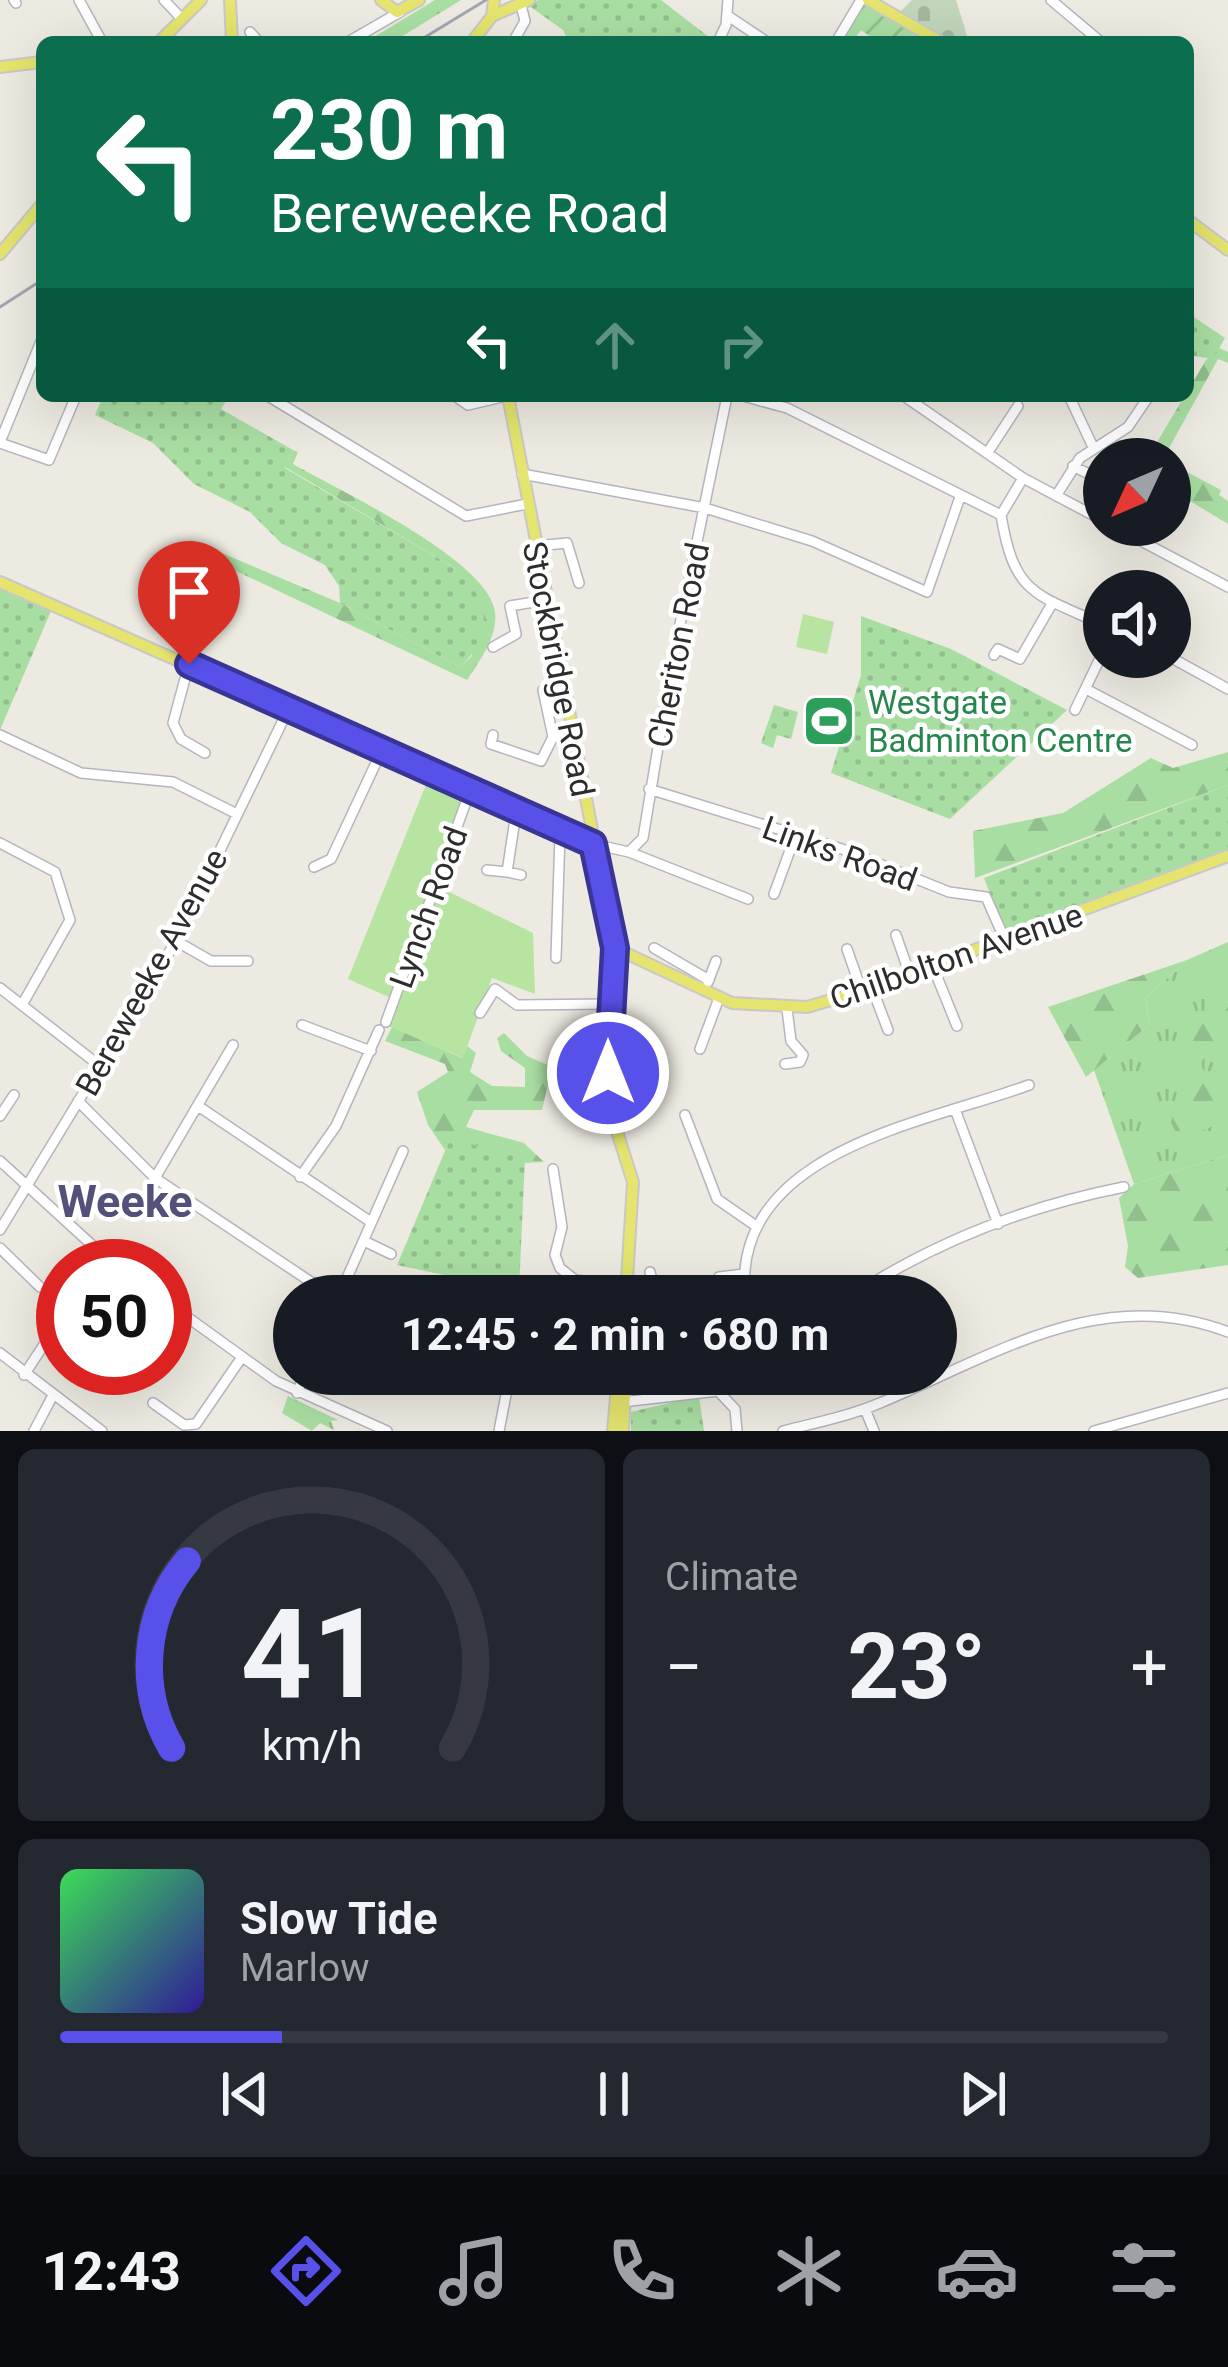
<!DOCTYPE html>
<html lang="en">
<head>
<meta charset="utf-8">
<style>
  body { margin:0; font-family:Roboto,sans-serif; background:#242831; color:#f1f3f6; height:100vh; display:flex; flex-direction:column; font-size:45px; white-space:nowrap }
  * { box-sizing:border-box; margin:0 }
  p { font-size:39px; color:#9ea1a6 }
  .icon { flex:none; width:66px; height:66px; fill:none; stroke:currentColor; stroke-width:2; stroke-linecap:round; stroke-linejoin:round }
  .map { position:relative; height:1431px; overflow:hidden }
  .panel { display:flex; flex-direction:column; gap:18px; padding:18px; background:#0d0f14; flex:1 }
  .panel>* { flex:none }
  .hud { position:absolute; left:36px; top:36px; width:1158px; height:366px; border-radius:18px; box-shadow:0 12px 48px #0002; background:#0b6e4f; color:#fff; overflow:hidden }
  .needle { width:78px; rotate:226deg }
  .fabs { position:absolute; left:1083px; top:438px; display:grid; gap:24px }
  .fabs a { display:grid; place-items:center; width:108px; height:108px; border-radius:50%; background:#171b24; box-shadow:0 12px 48px #0002; font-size:60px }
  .speed { position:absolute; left:36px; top:1239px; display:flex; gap:24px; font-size:60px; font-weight:700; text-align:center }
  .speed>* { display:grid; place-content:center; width:156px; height:156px; border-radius:50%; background:#171b24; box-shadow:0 12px 48px #0002; line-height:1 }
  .speed .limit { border:18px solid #d22; background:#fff; color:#111 }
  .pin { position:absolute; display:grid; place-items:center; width:102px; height:102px; color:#fff; margin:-123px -51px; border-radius:50% 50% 50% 0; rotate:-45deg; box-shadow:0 0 12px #0007 }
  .pin .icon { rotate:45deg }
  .me { position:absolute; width:132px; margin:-66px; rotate:0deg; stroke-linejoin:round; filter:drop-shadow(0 0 9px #0008) }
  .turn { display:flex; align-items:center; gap:42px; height:252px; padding:0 36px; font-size:54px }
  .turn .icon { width:156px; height:156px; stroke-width:2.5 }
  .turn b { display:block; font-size:84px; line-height:102px }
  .lanes { display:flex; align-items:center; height:114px; padding:0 36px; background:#0003; justify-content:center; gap:60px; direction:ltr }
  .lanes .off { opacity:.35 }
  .big { font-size:90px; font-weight:700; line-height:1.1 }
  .panel .widget { flex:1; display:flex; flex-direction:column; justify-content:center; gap:18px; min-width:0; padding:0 42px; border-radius:18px; background:#242831 }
  .panel .dial { align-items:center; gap:0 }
  .dial svg { height:312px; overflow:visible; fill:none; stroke:#363941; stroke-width:7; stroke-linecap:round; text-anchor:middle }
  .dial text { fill:#f1f3f6; stroke:none }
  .song { display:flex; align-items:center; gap:36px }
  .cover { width:144px; height:144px; border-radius:18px; background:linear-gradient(135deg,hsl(130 70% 55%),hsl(250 70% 35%)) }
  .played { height:12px; border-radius:6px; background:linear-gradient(90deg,#5851e9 20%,#363941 20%) }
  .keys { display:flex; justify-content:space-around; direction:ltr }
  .heat { display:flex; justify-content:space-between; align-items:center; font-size:66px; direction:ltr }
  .panel .tiles { flex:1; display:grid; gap:18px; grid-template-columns:1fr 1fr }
  .widget:last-child { grid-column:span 2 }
  .trip { position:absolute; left:273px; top:1275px; width:684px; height:120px; border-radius:60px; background:#171b24; box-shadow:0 12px 48px #0002; font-weight:700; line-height:120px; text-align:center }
  .dock { display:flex; height:192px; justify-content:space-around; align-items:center; background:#090b0e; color:#9ea1a6 }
  .dock .icon { width:84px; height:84px }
  .dock .active { color:#5851e9 }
  .dock b { font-size:54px; color:#f1f3f6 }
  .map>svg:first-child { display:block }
  .grass { fill:url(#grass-tufts) }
  .forest { fill:url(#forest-firs) }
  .cemetery { fill:url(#cemetery-stones) }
  .park { fill:url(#park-dots) }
  .garden { fill:url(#garden-furrows) }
  .pitch { fill:#b7e4a0 }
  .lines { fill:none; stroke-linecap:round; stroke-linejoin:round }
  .minor-casing { stroke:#b5b4bf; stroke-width:12 }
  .major-casing { stroke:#c8c8c8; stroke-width:14 }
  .minor { stroke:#fff; stroke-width:9 }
  .major { stroke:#e4e46e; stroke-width:10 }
  .rail { stroke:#a5a4b5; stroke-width:3 }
  .route-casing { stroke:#393597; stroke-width:30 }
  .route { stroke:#5851e9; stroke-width:21 }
  .labels { text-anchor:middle; stroke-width:9; stroke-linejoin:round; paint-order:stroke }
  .street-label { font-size:33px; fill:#2d2d2d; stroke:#fff }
  .leisure-label { font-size:33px; fill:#27864d; stroke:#fff; text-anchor:start }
  .district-label { font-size:45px; font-weight:bold; fill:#53517a; stroke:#fff }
</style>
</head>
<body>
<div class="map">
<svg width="1228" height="1431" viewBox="0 0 1228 1431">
  <defs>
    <pattern id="grass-tufts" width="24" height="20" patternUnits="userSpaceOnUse" patternTransform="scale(3)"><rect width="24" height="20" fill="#a9dea3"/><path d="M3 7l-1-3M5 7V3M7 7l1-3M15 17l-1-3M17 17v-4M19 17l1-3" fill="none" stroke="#92bf8d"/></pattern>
    <pattern id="forest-firs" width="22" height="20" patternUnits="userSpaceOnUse" patternTransform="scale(3)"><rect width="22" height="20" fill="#a9dea3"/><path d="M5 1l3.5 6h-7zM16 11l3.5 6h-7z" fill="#92bf8d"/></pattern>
    <pattern id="cemetery-stones" width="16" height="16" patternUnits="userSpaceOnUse" patternTransform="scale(3)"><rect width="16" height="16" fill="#c0d5b9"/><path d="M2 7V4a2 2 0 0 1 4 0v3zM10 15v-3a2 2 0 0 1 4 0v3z" fill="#a5b79f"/></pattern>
    <pattern id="park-dots" width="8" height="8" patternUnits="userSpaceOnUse" patternTransform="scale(3)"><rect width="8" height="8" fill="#a9dea3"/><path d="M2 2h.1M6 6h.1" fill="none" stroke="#92bf8d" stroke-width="1.8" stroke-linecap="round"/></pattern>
    <pattern id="garden-furrows" width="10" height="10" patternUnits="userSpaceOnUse" patternTransform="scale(3)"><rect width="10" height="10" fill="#a9dea3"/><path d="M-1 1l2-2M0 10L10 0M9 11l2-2" fill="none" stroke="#92bf8d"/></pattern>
  </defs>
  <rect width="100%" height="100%" fill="#edeae1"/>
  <path class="grass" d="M435 0H461L393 42H366Z
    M1228 942V1155L1134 1184 1094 1070 1149 1025 1146 998 1187 960Z
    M288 1396 338 1420 331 1421 334 1430 320 1423 312 1431 282 1413Z"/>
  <path class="forest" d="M1219 348 1228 352V363L1218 359 1163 459H1147L1206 360Z
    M293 450 298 452 293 464C338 490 489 560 495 612 498 637 480 660 467 680L187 548 191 540 340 603 460 667 472 656 458 570 285 467Z
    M1170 463 1221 490 1219 495 1228 501V524L1170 489Z
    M1228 752V785L975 878 973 831 1063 813 1151 758 1173 768Z
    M1187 960 1146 998 1149 1025 1086 1077 1048 1007Z
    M1213 989 1228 993V1040L1205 1052 1201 1065 1211 1086 1228 1084V1120L1189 1136 1176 1132 1171 1123 1183 1059Z
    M392 1027 462 1058 467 1046 476 1053 470 1072 492 1086 525 1087V1068L501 1051 497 1038 504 1033 527 1056 552 1067 542 1110H474L466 1127 524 1143 544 1162 525 1163 524 1157 450 1140 445 1150 428 1125 417 1092 448 1072 445 1064 385 1041Z
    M1228 1155V1265L1138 1278 1125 1267 1128 1246 1119 1198 1134 1184Z"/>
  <path class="cemetery" d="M912 0H956L969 42H950L899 13Z"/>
  <path class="park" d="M538 0H661L714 41 569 42 563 30 528 5Z
    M1188 313 1225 338 1213 359 1188 355Z
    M103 396H229L221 409 293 450 285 468 458 570C490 601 494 636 460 667L340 603 339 586 325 565 281 543 250 512 194 484 153 443 95 415Z
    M0 588 51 611 0 730Z
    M861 616 951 649 1067 710 950 819 831 773 861 675Z
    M774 705 798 712 791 739 777 735 773 748 761 743Z
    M1228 785V851L1006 935 984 878Z
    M450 1139 525 1157 519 1291 397 1265Z
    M699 1396 704 1431H631V1412Z"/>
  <path class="garden" d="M865 3 931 42 888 37 878 42 861 30 852 42H841Z"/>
  <path class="pitch" d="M803 614 834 622 827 654 796 647Z
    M429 777 473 797 439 887 533 933 535 994 492 978 463 1058 384 1024 391 998 348 979Z"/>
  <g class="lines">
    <g class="minor-casing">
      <path id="minor" d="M14 0 16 3
        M79 0 102 42
        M164 0 181 18
        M1051 0 1101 42
        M728 16 767 42
        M250 32 259 42
        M348 42 400 12
        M513 42 525 21 521 5
        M718 42 726 25 728 0
        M836 42 861 0
        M268 396 466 516 527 504
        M455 396 468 405 506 396
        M743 396 787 408 1001 515
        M904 396 1023 478 1104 521
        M1069 396 1093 447
        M0 442 42 339
        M0 443 49 460 76 396
        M988 452 1018 406
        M1073 466 1104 482
        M522 474 705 508 812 541 927 592 960 497
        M1056 496 1080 458 1128 427 1149 396
        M1001 515C1014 595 1035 594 1104 625
        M1001 515 1023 478
        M1111 525 1228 587
        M536 546 567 543 579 583
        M493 647 516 634 510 606 546 600
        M994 655 998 649 1020 659 1053 602
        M1170 657 1228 689
        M189 664 173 723 181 739 205 753
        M1086 689 1192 745
        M543 690 553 737
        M1075 710 1104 650
        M0 735 81 773 173 782 237 814
        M493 735 491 744 541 761 553 737 572 731
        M649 789 842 849 949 892 986 897 1005 940
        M516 813 507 872 521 875
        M0 843 55 872 70 920 22 1005
        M593 844 629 852 643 838 672 663 727 396
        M629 852 748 899
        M314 867 331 859 382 750
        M487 870 507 872
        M774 894 796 834
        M896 935 910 975
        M176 941 211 961H248
        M654 948 709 980
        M847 949 862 992
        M556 958 560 834
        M933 967 957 1026
        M708 982 716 961
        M0 988 100 1066
        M872 988 888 1030
        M480 1013 495 989 517 1005 608 1004
        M386 1022 470 791
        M302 1025 371 1051
        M700 1049 719 998
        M785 1064 800 1062 803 1055 791 1041 787 1009
        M78 1101 155 1178 332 1296
        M198 1106 368 1220
        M566 1109 581 1115 610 1098
        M956 1112 998 1224
        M685 1115 717 1199 756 1226
        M0 1116 14 1095
        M0 1161 115 1266
        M553 1169 562 1227 555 1255 560 1268 575 1280 628 1286
        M300 1177 336 1126 379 1030
        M155 1178 233 1045
        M0 1230 176 941 289 708
        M364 1241 391 1254
        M0 1248 40 1287
        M650 1272 656 1296
        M339 1296 403 1151
        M705 1296 719 1277 744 1274
        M745 1296C732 1151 926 1123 1029 1085
        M852 1296C934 1242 1028 1206 1124 1187
        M165 1301 276 1381 387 1431
        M0 1353 102 1431
        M103 1368 130 1385
        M24 1375 51 1334 63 1341
        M297 1393 305 1374
        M723 1393 735 1374
        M622 1402 718 1391 735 1409 737 1431
        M153 1403 184 1425 196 1424 242 1357
        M865 1409 874 1431
        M34 1431 52 1397
        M499 1431 510 1374
        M783 1431C815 1423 849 1416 880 1403 993 1356 1102 1283 1228 1332
        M1094 1431 1228 1393"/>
    </g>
    <g class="major-casing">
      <path id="major" d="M230 0 232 42
        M381 0 397 12 419 0
        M868 0 941 42
        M492 16 529 0
        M159 42 201 0
        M472 42 492 16 494 0
        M0 67 42 62
        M1188 220 1228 250
        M0 254 42 204
        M508 396 615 948 607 1048 613 1119 633 1182 626 1296
        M0 582 593 844
        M615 948 732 1003 807 1007 872 988 1228 856
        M613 1431 618 1374
        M623 1431 626 1374"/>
    </g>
    <use href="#minor" class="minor"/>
    <use href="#major" class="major"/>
    <path class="rail" d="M417 42 486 0
      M0 307 42 280"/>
  </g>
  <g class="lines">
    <g class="route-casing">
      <path id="route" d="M189 664 593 844 615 948 608 1073"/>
    </g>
    <use href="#route" class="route"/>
  </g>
  <defs>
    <g id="stadium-square" transform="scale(2.7)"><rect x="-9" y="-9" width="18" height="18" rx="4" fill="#2e9e5b" stroke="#fff"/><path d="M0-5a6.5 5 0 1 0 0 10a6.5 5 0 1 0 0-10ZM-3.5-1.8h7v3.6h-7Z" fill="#fff"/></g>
  </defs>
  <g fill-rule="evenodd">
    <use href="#stadium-square" x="829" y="721"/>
  </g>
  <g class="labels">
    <g class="street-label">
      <text transform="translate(678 645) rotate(-79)" y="12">Cheriton Road</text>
      <text transform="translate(559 669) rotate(79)" y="12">Stockbridge Road</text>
      <text transform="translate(840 853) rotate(20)" y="12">Links Road</text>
      <text transform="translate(428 907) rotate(-70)" y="12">Lynch Road</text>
      <text transform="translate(956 956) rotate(-19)" y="12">Chilbolton Avenue</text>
      <text transform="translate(151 972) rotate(-61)" y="12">Bereweeke Avenue</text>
    </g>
    <g class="leisure-label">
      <text x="868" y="714">Westgate<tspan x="868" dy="38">Badminton Centre</tspan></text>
    </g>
    <g class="district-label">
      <text x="125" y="1217">Weeke</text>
    </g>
  </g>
</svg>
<div class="fabs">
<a><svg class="needle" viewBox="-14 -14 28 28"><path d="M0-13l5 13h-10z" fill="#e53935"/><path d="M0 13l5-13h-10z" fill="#9ea1a6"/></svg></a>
<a><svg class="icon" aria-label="sound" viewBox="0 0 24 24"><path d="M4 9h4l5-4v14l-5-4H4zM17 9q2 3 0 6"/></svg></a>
</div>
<div class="speed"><div class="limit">50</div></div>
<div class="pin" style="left:189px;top:664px;background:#d93025"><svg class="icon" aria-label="arrive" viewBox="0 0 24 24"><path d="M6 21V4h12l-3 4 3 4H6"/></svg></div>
<svg class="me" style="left:608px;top:1073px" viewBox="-20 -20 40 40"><circle r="17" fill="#5851e9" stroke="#fff" stroke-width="3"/><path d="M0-11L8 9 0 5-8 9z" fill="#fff"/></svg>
<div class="trip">12:45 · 2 min · 680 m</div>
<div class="hud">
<div class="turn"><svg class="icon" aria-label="left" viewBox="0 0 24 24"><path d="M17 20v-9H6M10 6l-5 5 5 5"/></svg><div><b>230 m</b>Bereweeke Road</div></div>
<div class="lanes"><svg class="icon" aria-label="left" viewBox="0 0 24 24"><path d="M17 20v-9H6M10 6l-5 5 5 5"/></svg><svg class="icon off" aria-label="ahead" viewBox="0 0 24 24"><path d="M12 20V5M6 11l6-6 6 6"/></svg><svg class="icon off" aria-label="right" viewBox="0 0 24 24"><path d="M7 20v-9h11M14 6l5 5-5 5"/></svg></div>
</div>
</div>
<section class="panel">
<div class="tiles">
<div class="widget dial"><svg viewBox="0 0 100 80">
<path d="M14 69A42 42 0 1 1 86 69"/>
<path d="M14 69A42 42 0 0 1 18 21" stroke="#5851e9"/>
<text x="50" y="56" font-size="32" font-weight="700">41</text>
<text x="50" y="72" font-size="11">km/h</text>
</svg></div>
<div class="widget"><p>Climate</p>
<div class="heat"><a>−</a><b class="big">23°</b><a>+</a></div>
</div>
<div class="widget">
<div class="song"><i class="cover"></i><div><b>Slow Tide</b><p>Marlow</p></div></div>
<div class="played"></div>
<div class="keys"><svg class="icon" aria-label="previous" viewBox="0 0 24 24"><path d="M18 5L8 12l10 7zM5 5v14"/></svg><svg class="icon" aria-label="pause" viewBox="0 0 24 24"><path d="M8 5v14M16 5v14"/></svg><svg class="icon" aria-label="next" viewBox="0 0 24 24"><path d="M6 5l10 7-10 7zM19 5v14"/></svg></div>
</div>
</div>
</section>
<nav class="dock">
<b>12:43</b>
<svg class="icon active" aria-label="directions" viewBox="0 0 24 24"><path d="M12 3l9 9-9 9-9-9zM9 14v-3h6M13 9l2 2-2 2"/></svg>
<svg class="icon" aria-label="music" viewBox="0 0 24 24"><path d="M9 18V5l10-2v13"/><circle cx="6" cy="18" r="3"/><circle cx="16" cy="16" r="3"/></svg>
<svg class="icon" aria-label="phone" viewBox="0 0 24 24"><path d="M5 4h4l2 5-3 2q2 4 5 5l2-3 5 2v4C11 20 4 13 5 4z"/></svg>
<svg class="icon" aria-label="climate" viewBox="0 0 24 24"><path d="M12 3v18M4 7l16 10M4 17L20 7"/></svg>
<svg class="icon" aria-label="car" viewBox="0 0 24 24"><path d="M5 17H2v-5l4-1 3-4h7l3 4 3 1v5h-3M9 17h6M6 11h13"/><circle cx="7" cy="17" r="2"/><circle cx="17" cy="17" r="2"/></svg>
<svg class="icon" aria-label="filters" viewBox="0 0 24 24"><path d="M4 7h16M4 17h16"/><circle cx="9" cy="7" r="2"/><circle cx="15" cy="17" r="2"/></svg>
</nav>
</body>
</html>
